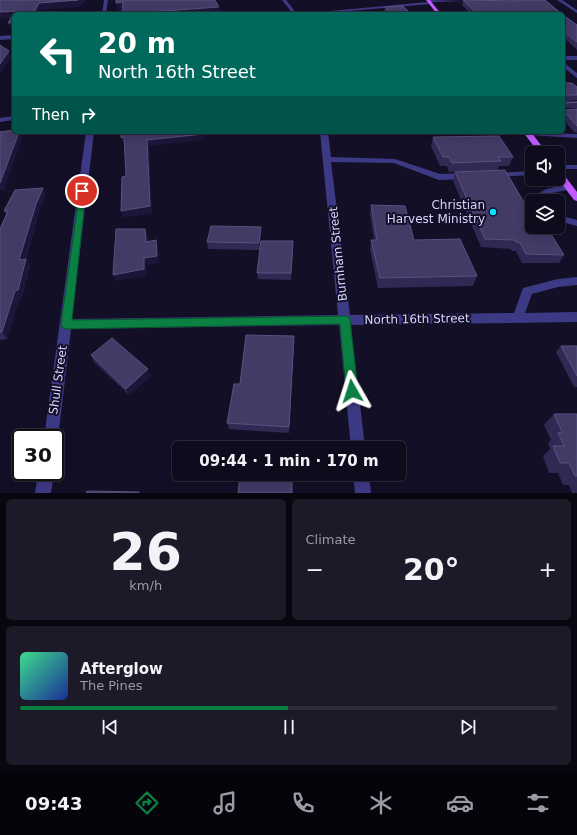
<!DOCTYPE html>
<html lang="en">
<head>
<meta charset="utf-8">
<style>
  body { margin:0; font-family:"DejaVu Sans",sans-serif; background:#1c1929; color:#f1f3f6; height:100vh; display:flex; flex-direction:column; font-size:15px; white-space:nowrap }
  * { box-sizing:border-box; margin:0 }
  p { font-size:13px; color:#9b9ba3 }
  .icon { flex:none; width:22px; height:22px; fill:none; stroke:currentColor; stroke-width:2; stroke-linecap:round; stroke-linejoin:round }
  .map { position:relative; height:493px; overflow:hidden }
  .sheet { display:flex; flex-direction:column; gap:6px; padding:6px; background:#08060f; flex:1 }
  .sheet>* { flex:none }
  .banner { position:absolute; left:12px; top:12px; width:553px; height:122px; border-radius:6px; box-shadow:0 2px 10px #0003,0 0 0 1px #2e2b3b; background:#00695c; color:#fff; overflow:hidden }
  .tools { position:absolute; left:525px; top:146px; display:grid; gap:8px }
  .tools a { display:grid; place-items:center; width:40px; height:40px; border-radius:6px; background:#0e0b1c; box-shadow:0 2px 10px #0003,0 0 0 1px #2e2b3b; font-size:20px }
  .speed { position:absolute; left:12px; top:429px; display:flex; gap:8px; font-size:20px; font-weight:700; text-align:center }
  .speed>* { display:grid; place-content:center; width:52px; height:52px; border-radius:50%; background:#0e0b1c; box-shadow:0 2px 10px #0003,0 0 0 1px #2e2b3b; line-height:1 }
  .speed .limit { border:2px solid #111; border-radius:6px; background:#fff; color:#111 }
  .pin { position:absolute; display:grid; place-items:center; width:34px; height:34px; color:#fff; margin:-17px; border:2px solid #fff; border-radius:50%; box-shadow:0 1px 4px #0007 }
  .me { position:absolute; width:44px; margin:-22px; rotate:354deg; stroke-linejoin:round; filter:drop-shadow(0 0 3px #0008) }
  .turn { display:flex; align-items:center; gap:14px; height:84px; padding:0 20px; font-size:18px }
  .turn .icon { width:52px; height:52px; stroke-width:2.5 }
  .turn b { display:block; font-size:28px; line-height:34px }
  .then { display:flex; align-items:center; height:38px; padding:0 20px; background:#0003; gap:8px; font-size:15px }
  .big { font-size:30px; font-weight:700; line-height:1.1 }
  .sheet .card { flex:1; display:flex; flex-direction:column; justify-content:center; gap:6px; min-width:0; padding:0 14px; border-radius:6px; background:#1c1929 }
  .sheet .dial { align-items:center; gap:0 }
  .dial b { font-size:52px; line-height:1 }
  .song { display:flex; align-items:center; gap:12px }
  .cover { width:48px; height:48px; border-radius:6px; background:linear-gradient(135deg,hsl(150 70% 55%),hsl(230 70% 35%)) }
  .played { height:4px; border-radius:2px; background:linear-gradient(90deg,#0b8043 50%,#2e2b3b 50%) }
  .keys { display:flex; justify-content:space-around; direction:ltr }
  .heat { display:flex; justify-content:space-between; align-items:center; font-size:22px; direction:ltr }
  .sheet .tiles { flex:1; display:grid; gap:6px; grid-template-columns:1fr 1fr }
  .card:last-child { grid-column:span 2 }
  .trip { position:absolute; left:172px; top:441px; width:234px; height:40px; border-radius:6px; background:#0e0b1c; box-shadow:0 2px 10px #0003,0 0 0 1px #2e2b3b; font-weight:700; line-height:40px; text-align:center }
  .menu { display:flex; height:64px; justify-content:space-around; align-items:center; background:#06040b; color:#9b9ba3 }
  .menu .icon { width:28px; height:28px }
  .menu .current { color:#0b8043 }
  .menu b { font-size:18px; color:#f1f3f6 }
  .map>svg:first-child { display:block }
  .lines { fill:none; stroke-linecap:round; stroke-linejoin:round }
  .minor { fill:#3d3a85; fill-rule:evenodd }
  .major { fill:#c25bff; fill-rule:evenodd }
  .wall { fill:#312854 }
  .shaded-wall { fill:#1d163a }
  .building { fill:#433a66; stroke:#5a527e }
  .route { fill:#0b8043; stroke:#07532c }
  .poi-dot { fill:#00e5ff; stroke:#130f26; stroke-width:1.5 }
  .labels { text-anchor:middle; stroke-width:4; stroke-linejoin:round; paint-order:stroke }
  .poi-label { font-size:12px; fill:#d9d4ff; stroke:#130f26; text-anchor:end }
  .street-label { font-size:12px; fill:#d9d4ff; stroke:#130f26 }
</style>
</head>
<body>
<div class="map">
<svg width="577" height="493" viewBox="0 0 577 493">
  <rect width="100%" height="100%" fill="#130f26"/>
  <g class="lines">
    <path class="minor" d="M104 0H108L106 14H102Z
      M282 0H286L297 14 428 2V0L468 1 432 2 430 4 315 14H293Z
      M557 0H562L577 10V13Z
      M437 11H461L464 14 435 13Z
      M14 35V39L0 40V36Z
      M563 56H577V60H563Z
      M563 62 577 73V78L563 67Z
      M14 116V120L0 122V118Z
      M86 132H94L72 319 338 315 320 132H328L331 157 395 159 440 174 468 173 472 176 468 179 439 180 394 163 331 162 350 315 514 313 523 288 558 279 577 277V285L558 287 532 294 525 313 577 312V322L351 325 365 448H351L339 325 71 329 58 438 55 444V438H44Z
      M525 132 577 134V138L528 135H525Z
      M558 165H577V169H558Z
      M532 171V175L494 177 490 175 494 173Z
      M569 184 573 187 572 189 552 193 537 201H532V204L528 200 546 189Z
      M558 215 577 220V226L558 221Z
      M38 472H54L51 493H35Z
      M353 474H369L371 493H355Z"/>
    <path class="major" d="M426 0H430L441 14H437Z
      M523 132H531L547 153H539Z
      M558 171H561L577 192V201L574 200 558 179Z"/>
  </g>
  <path class="wall" d="M463 0 513 1 512 0H545L562 14H471L462 5Z
    M385 7 411 14H384V13Z
    M563 15 577 25V50L563 37Z
    M563 83 577 87V100L565 101 566 102H577V108H564L566 110 577 109V133L574 132 563 119Z
    M433 137 513 157 509 166H499L497 170 539 228 549 234 564 255 559 263H522L516 251H512L510 249 481 247 453 181 455 172 476 171 449 172 447 166H440L431 146Z
    M46 194 39 211 26 259 30 266 22 297 20 298 7 339 0 340V229L6 214 4 211Z
    M371 205 414 240 477 276 473 286 378 288 370 250 371 240H374L370 214Z
    M261 234 260 250 208 249 207 242Z
    M293 241 291 280 258 279 257 273Z
    M294 342 289 433 229 429 227 423 240 384Z
    M561 346H577V387H574L556 352Z
    M91 355 151 376 129 395 94 362Z
    M554 414H577V493H572L569 485H563L558 473H549L543 456 550 449 548 443 551 440 544 425Z"/>
  <path class="shaded-wall" d="M78 0H86L79 7 41 10 40 14H33L39 3Z
    M123 2 125 10H118L116 3Z
    M219 7V14H129Z
    M15 11 14 18 0 19V12Z
    M8 23H14V30H11Z
    M9 51 12 56 0 74V64Z
    M19 132H21L23 136 4 190H0V183Z
    M204 134 205 140 149 146 152 213 123 218 121 211 147 140Z
    M124 137 126 144H123L121 138Z
    M43 188 46 194 39 211 23 267 19 260 36 204Z
    M261 227V234L260 250 259 243Z
    M145 229 148 236V249L146 242Z
    M156 240 158 247 159 263 146 265 147 276 115 281 113 275 144 258Z
    M26 259 30 266 22 297 20 298 7 339 2 332Z
    M148 369 151 376 129 395 126 389Z"/>
  <path class="building" d="M0 0H78L39 3 33 14H14V23H8L15 11 0 12Z
    M116 0H215L219 7 122 14 123 2 116 3Z
    M463 0 519 1 518 0H545L562 14H477Z
    M403 6 411 14H390L385 7Z
    M563 15 577 25V42L563 31Z
    M0 45 9 51 0 64Z
    M563 83H572L577 87V95H565L564 100 566 102H577L566 103 564 108 566 110 577 109V126L563 110Z
    M14 130V132H19L0 183V132Z
    M121 132H204V134L147 140 150 206 121 211 122 177 126 176 124 137 121 138Z
    M499 136 513 157H498L501 161 452 163 449 157H443L433 137Z
    M505 170 532 216V227L545 228 549 234H551L564 255 526 254 520 243 516 242 515 240 485 239 455 172Z
    M43 188 36 204 19 260 26 259 18 290 15 291 2 332H0V229L8 211H4L15 190Z
    M371 205 405 206 414 240 460 239 477 276 380 278 371 240H377Z
    M211 226 261 227 259 243 207 242Z
    M116 229H145L146 242 156 240 157 256 144 258V269L113 275Z
    M261 241H293L291 273H257Z
    M246 335 294 336 289 427 227 423 234 384H240Z
    M112 338 148 369 126 389 91 355Z
    M561 346H577V376Z
    M554 414H577V476H575L569 463H560L553 446H564L558 433 562 432Z
    M240 474H292V493H238Z
    M87 491 139 492V493H86Z"/>
  <path class="route" d="M80 189H85L86 191 72 320 345 316 349 317 350 320 358 391 357 395 352 397 348 395 346 391 340 324 66 329 62 327 61 324Z"/>
  <circle class="poi-dot" cx="493" cy="212" r="4"/>
  <g class="labels">
    <g class="poi-label">
      <text x="485" y="209">Christian<tspan x="485" dy="14">Harvest Ministry</tspan></text>
    </g>
    <g class="street-label">
      <text transform="translate(338 254) rotate(-96)" y="4">Burnham Street</text>
      <text transform="translate(417 319) rotate(-1)" y="4">North 16th Street</text>
      <text transform="translate(58 380) rotate(-82)" y="4">Shull Street</text>
    </g>
  </g>
</svg>
<div class="tools">
<a><svg class="icon" aria-label="sound" viewBox="0 0 24 24"><path d="M4 9h4l5-4v14l-5-4H4zM17 9q2 3 0 6"/></svg></a>
<a><svg class="icon" aria-label="layers" viewBox="0 0 24 24"><path d="M12 4l9 5-9 5-9-5zM3 14l9 5 9-5"/></svg></a>
</div>
<div class="speed"><div class="limit">30</div></div>
<div class="pin" style="left:82px;top:191px;background:#d93025"><svg class="icon" aria-label="arrive" viewBox="0 0 24 24"><path d="M6 21V4h12l-3 4 3 4H6"/></svg></div>
<svg class="me" style="left:352px;top:391px" viewBox="-20 -20 40 40"><path d="M0-17L14 15 0 8-14 15z" fill="#0b8043" stroke="#fff" stroke-width="4"/></svg>
<div class="trip">09:44 · 1 min · 170 m</div>
<div class="banner">
<div class="turn"><svg class="icon" aria-label="left" viewBox="0 0 24 24"><path d="M17 20v-9H6M10 6l-5 5 5 5"/></svg><div><b>20 m</b>North 16th Street</div></div>
<div class="then">Then<svg class="icon" aria-label="right" viewBox="0 0 24 24"><path d="M7 20v-9h11M14 6l5 5-5 5"/></svg></div>
</div>
</div>
<section class="sheet">
<div class="tiles">
<div class="card dial"><b>26</b><p>km/h</p></div>
<div class="card"><p>Climate</p>
<div class="heat"><a>−</a><b class="big">20°</b><a>+</a></div>
</div>
<div class="card">
<div class="song"><i class="cover"></i><div><b>Afterglow</b><p>The Pines</p></div></div>
<div class="played"></div>
<div class="keys"><svg class="icon" aria-label="previous" viewBox="0 0 24 24"><path d="M18 5L8 12l10 7zM5 5v14"/></svg><svg class="icon" aria-label="pause" viewBox="0 0 24 24"><path d="M8 5v14M16 5v14"/></svg><svg class="icon" aria-label="next" viewBox="0 0 24 24"><path d="M6 5l10 7-10 7zM19 5v14"/></svg></div>
</div>
</div>
</section>
<nav class="menu">
<b>09:43</b>
<svg class="icon current" aria-label="directions" viewBox="0 0 24 24"><path d="M12 3l9 9-9 9-9-9zM9 14v-3h6M13 9l2 2-2 2"/></svg>
<svg class="icon" aria-label="music" viewBox="0 0 24 24"><path d="M9 18V5l10-2v13"/><circle cx="6" cy="18" r="3"/><circle cx="16" cy="16" r="3"/></svg>
<svg class="icon" aria-label="phone" viewBox="0 0 24 24"><path d="M5 4h4l2 5-3 2q2 4 5 5l2-3 5 2v4C11 20 4 13 5 4z"/></svg>
<svg class="icon" aria-label="climate" viewBox="0 0 24 24"><path d="M12 3v18M4 7l16 10M4 17L20 7"/></svg>
<svg class="icon" aria-label="car" viewBox="0 0 24 24"><path d="M5 17H2v-5l4-1 3-4h7l3 4 3 1v5h-3M9 17h6M6 11h13"/><circle cx="7" cy="17" r="2"/><circle cx="17" cy="17" r="2"/></svg>
<svg class="icon" aria-label="filters" viewBox="0 0 24 24"><path d="M4 7h16M4 17h16"/><circle cx="9" cy="7" r="2"/><circle cx="15" cy="17" r="2"/></svg>
</nav>
</body>
</html>
